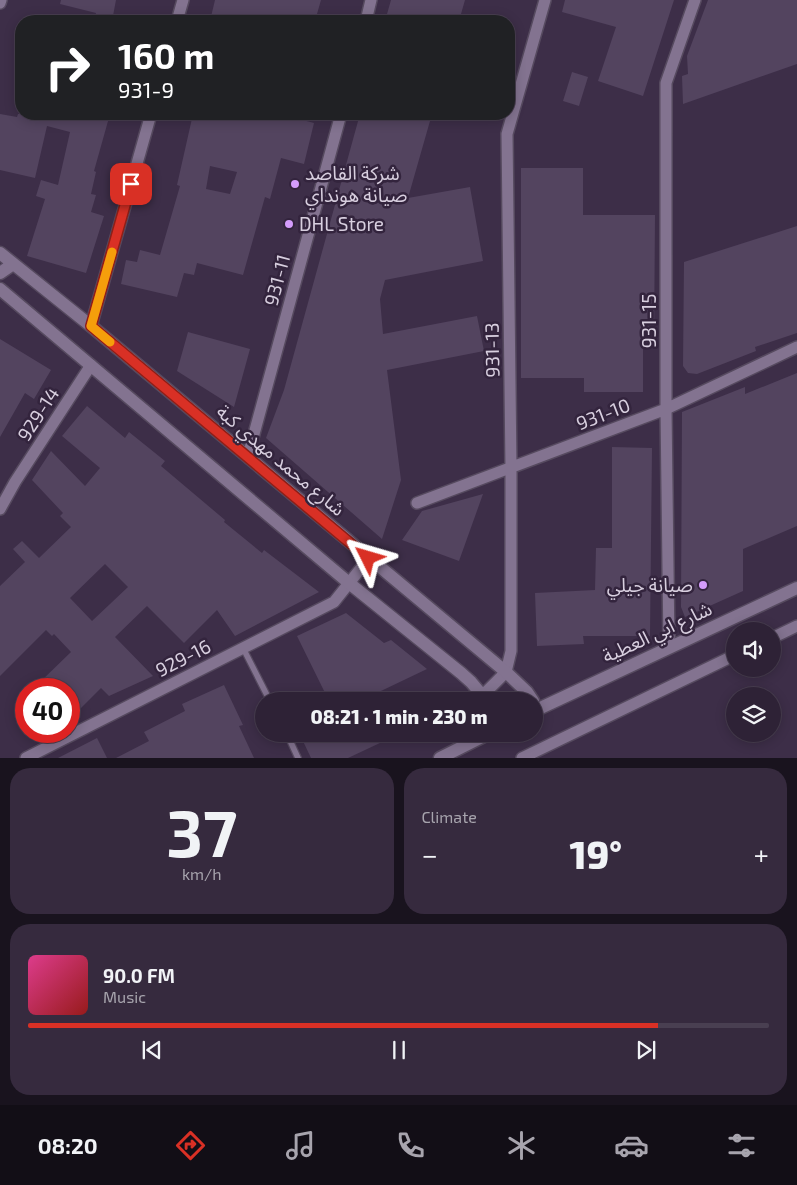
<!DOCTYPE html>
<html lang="en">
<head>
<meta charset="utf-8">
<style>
  body { margin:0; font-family:"Exo 2","Noto Sans Arabic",sans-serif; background:#362a3e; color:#f1f3f6; height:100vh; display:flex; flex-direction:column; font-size:19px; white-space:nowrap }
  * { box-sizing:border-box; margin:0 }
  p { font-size:16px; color:#a7a4ad }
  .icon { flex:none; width:28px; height:28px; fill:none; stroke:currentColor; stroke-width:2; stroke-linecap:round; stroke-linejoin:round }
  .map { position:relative; height:758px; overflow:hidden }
  .details { display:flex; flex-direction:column; gap:10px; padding:10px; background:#19131e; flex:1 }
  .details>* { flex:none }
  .top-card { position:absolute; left:15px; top:15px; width:500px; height:105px; border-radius:20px; box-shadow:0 2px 12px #0003,0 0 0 1px #493f51; background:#202124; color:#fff; overflow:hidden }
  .controls { position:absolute; left:726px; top:622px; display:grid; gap:10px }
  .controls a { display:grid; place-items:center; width:55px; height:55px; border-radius:50%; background:#2e2236; box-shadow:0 2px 12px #0003,0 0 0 1px #493f51; font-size:25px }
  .speed { position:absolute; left:15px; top:678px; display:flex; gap:10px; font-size:25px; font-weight:700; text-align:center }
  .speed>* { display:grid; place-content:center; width:65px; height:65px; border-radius:50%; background:#2e2236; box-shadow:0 2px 12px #0003,0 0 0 1px #493f51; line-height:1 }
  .speed .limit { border:8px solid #d22; background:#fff; color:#111 }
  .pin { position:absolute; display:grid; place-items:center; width:42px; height:42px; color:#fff; margin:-21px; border-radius:10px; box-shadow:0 2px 8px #0006 }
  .me { position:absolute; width:55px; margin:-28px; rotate:310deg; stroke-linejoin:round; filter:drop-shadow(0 0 4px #0008) }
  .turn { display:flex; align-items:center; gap:18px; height:105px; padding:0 20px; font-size:22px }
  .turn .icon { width:65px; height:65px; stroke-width:2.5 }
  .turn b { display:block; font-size:35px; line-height:42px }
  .big { font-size:38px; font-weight:800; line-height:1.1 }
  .details .widget { flex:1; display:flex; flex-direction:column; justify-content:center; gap:8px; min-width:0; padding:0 18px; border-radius:20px; background:#362a3e }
  .details .dial { align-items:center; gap:0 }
  .dial b { font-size:65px; line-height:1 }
  .song { display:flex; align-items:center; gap:15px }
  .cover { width:60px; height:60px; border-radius:8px; background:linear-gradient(135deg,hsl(330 70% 55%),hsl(0 70% 35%)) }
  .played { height:5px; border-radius:2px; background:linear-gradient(90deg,#d93025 85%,#493f51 85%) }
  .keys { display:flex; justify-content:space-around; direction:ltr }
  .heat { display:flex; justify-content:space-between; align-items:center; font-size:28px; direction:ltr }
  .details .tiles { flex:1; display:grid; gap:10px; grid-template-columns:1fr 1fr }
  .widget:last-child { grid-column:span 2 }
  .trip { position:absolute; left:255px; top:692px; width:288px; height:50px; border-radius:25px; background:#2e2236; box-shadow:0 2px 12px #0003,0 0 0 1px #493f51; font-weight:800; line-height:50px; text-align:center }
  .dock { display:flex; height:80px; justify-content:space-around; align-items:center; background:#120e16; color:#a7a4ad }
  .dock .icon { width:35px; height:35px }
  .dock .current { color:#d93025 }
  .dock b { font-size:22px; color:#f1f3f6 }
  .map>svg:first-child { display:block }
  .building { fill:#53445f; fill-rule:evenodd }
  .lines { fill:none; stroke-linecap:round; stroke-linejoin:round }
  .lane-casing { stroke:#564a5f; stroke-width:8 }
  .street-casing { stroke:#564a5f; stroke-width:14 }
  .secondary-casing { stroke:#564a5f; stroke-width:15 }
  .lane { stroke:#837390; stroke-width:5.5 }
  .street { stroke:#837390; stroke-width:11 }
  .secondary { stroke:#837390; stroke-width:12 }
  .route-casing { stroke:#8d1f18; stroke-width:12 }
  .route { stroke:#d93025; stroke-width:9 }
  .slow { stroke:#f59e0b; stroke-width:9 }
  .poi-dot { fill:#d49cfb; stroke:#33243d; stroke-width:2 }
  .labels { text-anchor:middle; stroke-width:5; stroke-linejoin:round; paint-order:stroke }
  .poi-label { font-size:19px; fill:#d8cfdf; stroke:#33243d; text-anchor:start }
  .street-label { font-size:19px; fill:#d8cfdf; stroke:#33243d }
</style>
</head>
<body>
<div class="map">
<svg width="797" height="758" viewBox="0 0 797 758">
  <rect width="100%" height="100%" fill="#3d2e48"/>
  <path class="building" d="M61 0H116L112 21H94L96 13 60 4Z
    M215 0H321L315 21H210Z
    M391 0H465L459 21H385Z
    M565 0H674L643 96 598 81 616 27 562 12Z
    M708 0H797V64L683 104 682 76 688 74 687 56Z
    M572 72 588 77 579 106 563 101Z
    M0 114 17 117 18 114H110L94 171 96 172 91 194 96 195 91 212 104 216 86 273 27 256 45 199 36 196 41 180 58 185 70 132 47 126 35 178 0 170Z
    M193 114H280L314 123 304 164 281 158 270 199 265 197 243 275 197 263 194 275 184 273 177 297 121 284 126 260 137 262 140 250 160 255 180 186 177 185ZM210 166 237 172 230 194 206 189Z
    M360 114H432L408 198 470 187 483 261 385 280 380 299 383 334 477 316 484 351 387 370 401 480 382 539 266 438 284 390Z
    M521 168H583V215H655L654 345H643V392H584V378H521Z
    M797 226V333L755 347 756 351 697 374 688 373 683 366 684 262Z
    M188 332 250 349 234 407 177 371Z
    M0 339 51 370 34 399 25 393 0 437Z
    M797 373V526L743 549V591L685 617 681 607 682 412 745 387V394Z
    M87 406 125 438 129 432 165 461 161 466 225 520 224 522 262 553 264 550 319 592 235 636 217 610 184 643 147 606 115 637 153 676 109 696 101 688 69 720V689H45L39 683 71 652 54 634 52 636 46 630 0 676V586L25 562 13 549 22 541 39 558 71 527 60 516 63 513 32 480 51 451 85 486 100 468 62 436ZM105 564 128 587 92 621 70 598Z
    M612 447 652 448 650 636H583L584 644 537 646 535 593 595 590 596 548H612Z
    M483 494 459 561 402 540 422 511Z
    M346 613 384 643 391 640 427 669 360 701H329L297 636Z
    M224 685 243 725 239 726 254 758H116L149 741 144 732 185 711 182 704Z
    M314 734H399L348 758H311L302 739Z
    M97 738 107 758H58Z"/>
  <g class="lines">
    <g class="lane-casing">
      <path id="lane" d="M243 648 270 701
        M287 734 298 758"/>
    </g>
    <g class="street-casing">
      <path id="street" d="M0 3 1 0
        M177 21 183 0
        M366 21 371 0
        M91 326 151 114
        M248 456 341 114
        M417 503 666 409 797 347
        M0 509 15 482 91 365
        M772 638 797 626
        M669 647 666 409V83L695 0
        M483 695 506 672 511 651V468L507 134 545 0
        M26 758 334 602 369 558
        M522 758 735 655"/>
    </g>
    <g class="secondary-casing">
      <path id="secondary" d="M0 253 91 326 506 672 527 692 533 701
        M0 273 13 264
        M0 289 349 583 461 673 471 682 487 701
        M534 711 797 588
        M440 758 488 734"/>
    </g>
    <use href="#lane" class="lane"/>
    <use href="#street" class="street"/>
    <use href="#secondary" class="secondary"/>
  </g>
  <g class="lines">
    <g class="route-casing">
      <path id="route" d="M131 184 91 326 368 558"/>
    </g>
    <use href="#route" class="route"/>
    <path class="slow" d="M110 342 91 326 112 252"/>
  </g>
  <g class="poi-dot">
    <circle cx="295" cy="184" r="5"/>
    <circle cx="289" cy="224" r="5"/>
    <circle cx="703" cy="585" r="5"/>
  </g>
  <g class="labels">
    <g class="poi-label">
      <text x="305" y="180">شركة القاصد<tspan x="305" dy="22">صيانة هونداي</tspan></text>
      <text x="299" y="231">DHL Store</text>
      <text x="693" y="592" text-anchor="end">صيانة جيلي</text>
    </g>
    <g class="street-label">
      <text transform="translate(277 280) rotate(-75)" y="7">931-11</text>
      <text transform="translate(649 321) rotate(-90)" y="7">931-15</text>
      <text transform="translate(492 350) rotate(-91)" y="7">931-13</text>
      <text transform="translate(38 414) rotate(-57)" y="7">929-14</text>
      <text transform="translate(603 414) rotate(-21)" y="7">931-10</text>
      <text transform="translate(281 460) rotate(40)" y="7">شارع محمد مهدي كبة</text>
      <text transform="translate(657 632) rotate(-25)" y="7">شارع ابي العطية</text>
      <text transform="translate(183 658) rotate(-27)" y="7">929-16</text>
    </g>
  </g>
</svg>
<div class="controls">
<a><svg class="icon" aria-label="sound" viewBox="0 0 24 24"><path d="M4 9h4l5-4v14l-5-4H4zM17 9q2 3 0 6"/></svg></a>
<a><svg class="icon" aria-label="layers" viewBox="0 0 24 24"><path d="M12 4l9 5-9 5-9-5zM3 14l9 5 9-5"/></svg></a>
</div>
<div class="speed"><div class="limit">40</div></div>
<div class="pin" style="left:131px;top:184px;background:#d93025"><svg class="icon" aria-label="arrive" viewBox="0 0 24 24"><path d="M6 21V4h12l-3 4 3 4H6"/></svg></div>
<svg class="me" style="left:368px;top:558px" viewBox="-20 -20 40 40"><path d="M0-17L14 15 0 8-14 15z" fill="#d93025" stroke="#fff" stroke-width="4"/></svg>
<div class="trip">08:21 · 1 min · 230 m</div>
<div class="top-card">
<div class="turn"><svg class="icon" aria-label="right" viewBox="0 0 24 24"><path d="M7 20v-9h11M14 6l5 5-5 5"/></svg><div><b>160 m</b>931-9</div></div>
</div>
</div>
<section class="details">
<div class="tiles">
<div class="widget dial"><b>37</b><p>km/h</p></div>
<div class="widget"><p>Climate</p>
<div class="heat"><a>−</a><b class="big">19°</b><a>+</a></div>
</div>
<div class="widget">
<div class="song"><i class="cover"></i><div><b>90.0 FM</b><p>Music</p></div></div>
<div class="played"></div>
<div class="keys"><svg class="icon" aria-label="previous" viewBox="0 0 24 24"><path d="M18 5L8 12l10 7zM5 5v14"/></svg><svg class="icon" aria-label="pause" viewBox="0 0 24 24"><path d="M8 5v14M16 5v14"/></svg><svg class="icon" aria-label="next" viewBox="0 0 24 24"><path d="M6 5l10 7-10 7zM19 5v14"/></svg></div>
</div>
</div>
</section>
<nav class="dock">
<b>08:20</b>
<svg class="icon current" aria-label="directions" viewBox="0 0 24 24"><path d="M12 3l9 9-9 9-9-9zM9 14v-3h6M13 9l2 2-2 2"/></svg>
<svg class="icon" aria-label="music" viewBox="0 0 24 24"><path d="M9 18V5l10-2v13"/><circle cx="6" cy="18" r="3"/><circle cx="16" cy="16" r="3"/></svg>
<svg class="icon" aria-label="phone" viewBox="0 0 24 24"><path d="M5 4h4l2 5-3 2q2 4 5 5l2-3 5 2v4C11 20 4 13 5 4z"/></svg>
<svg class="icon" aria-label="climate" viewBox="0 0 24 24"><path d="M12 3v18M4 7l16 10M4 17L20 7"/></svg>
<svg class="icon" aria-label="car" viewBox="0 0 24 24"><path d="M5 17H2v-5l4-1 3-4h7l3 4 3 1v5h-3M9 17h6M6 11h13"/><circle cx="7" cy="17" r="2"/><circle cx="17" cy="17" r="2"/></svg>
<svg class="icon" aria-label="filters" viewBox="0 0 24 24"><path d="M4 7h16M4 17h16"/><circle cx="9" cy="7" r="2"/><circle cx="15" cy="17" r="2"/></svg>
</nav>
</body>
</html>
